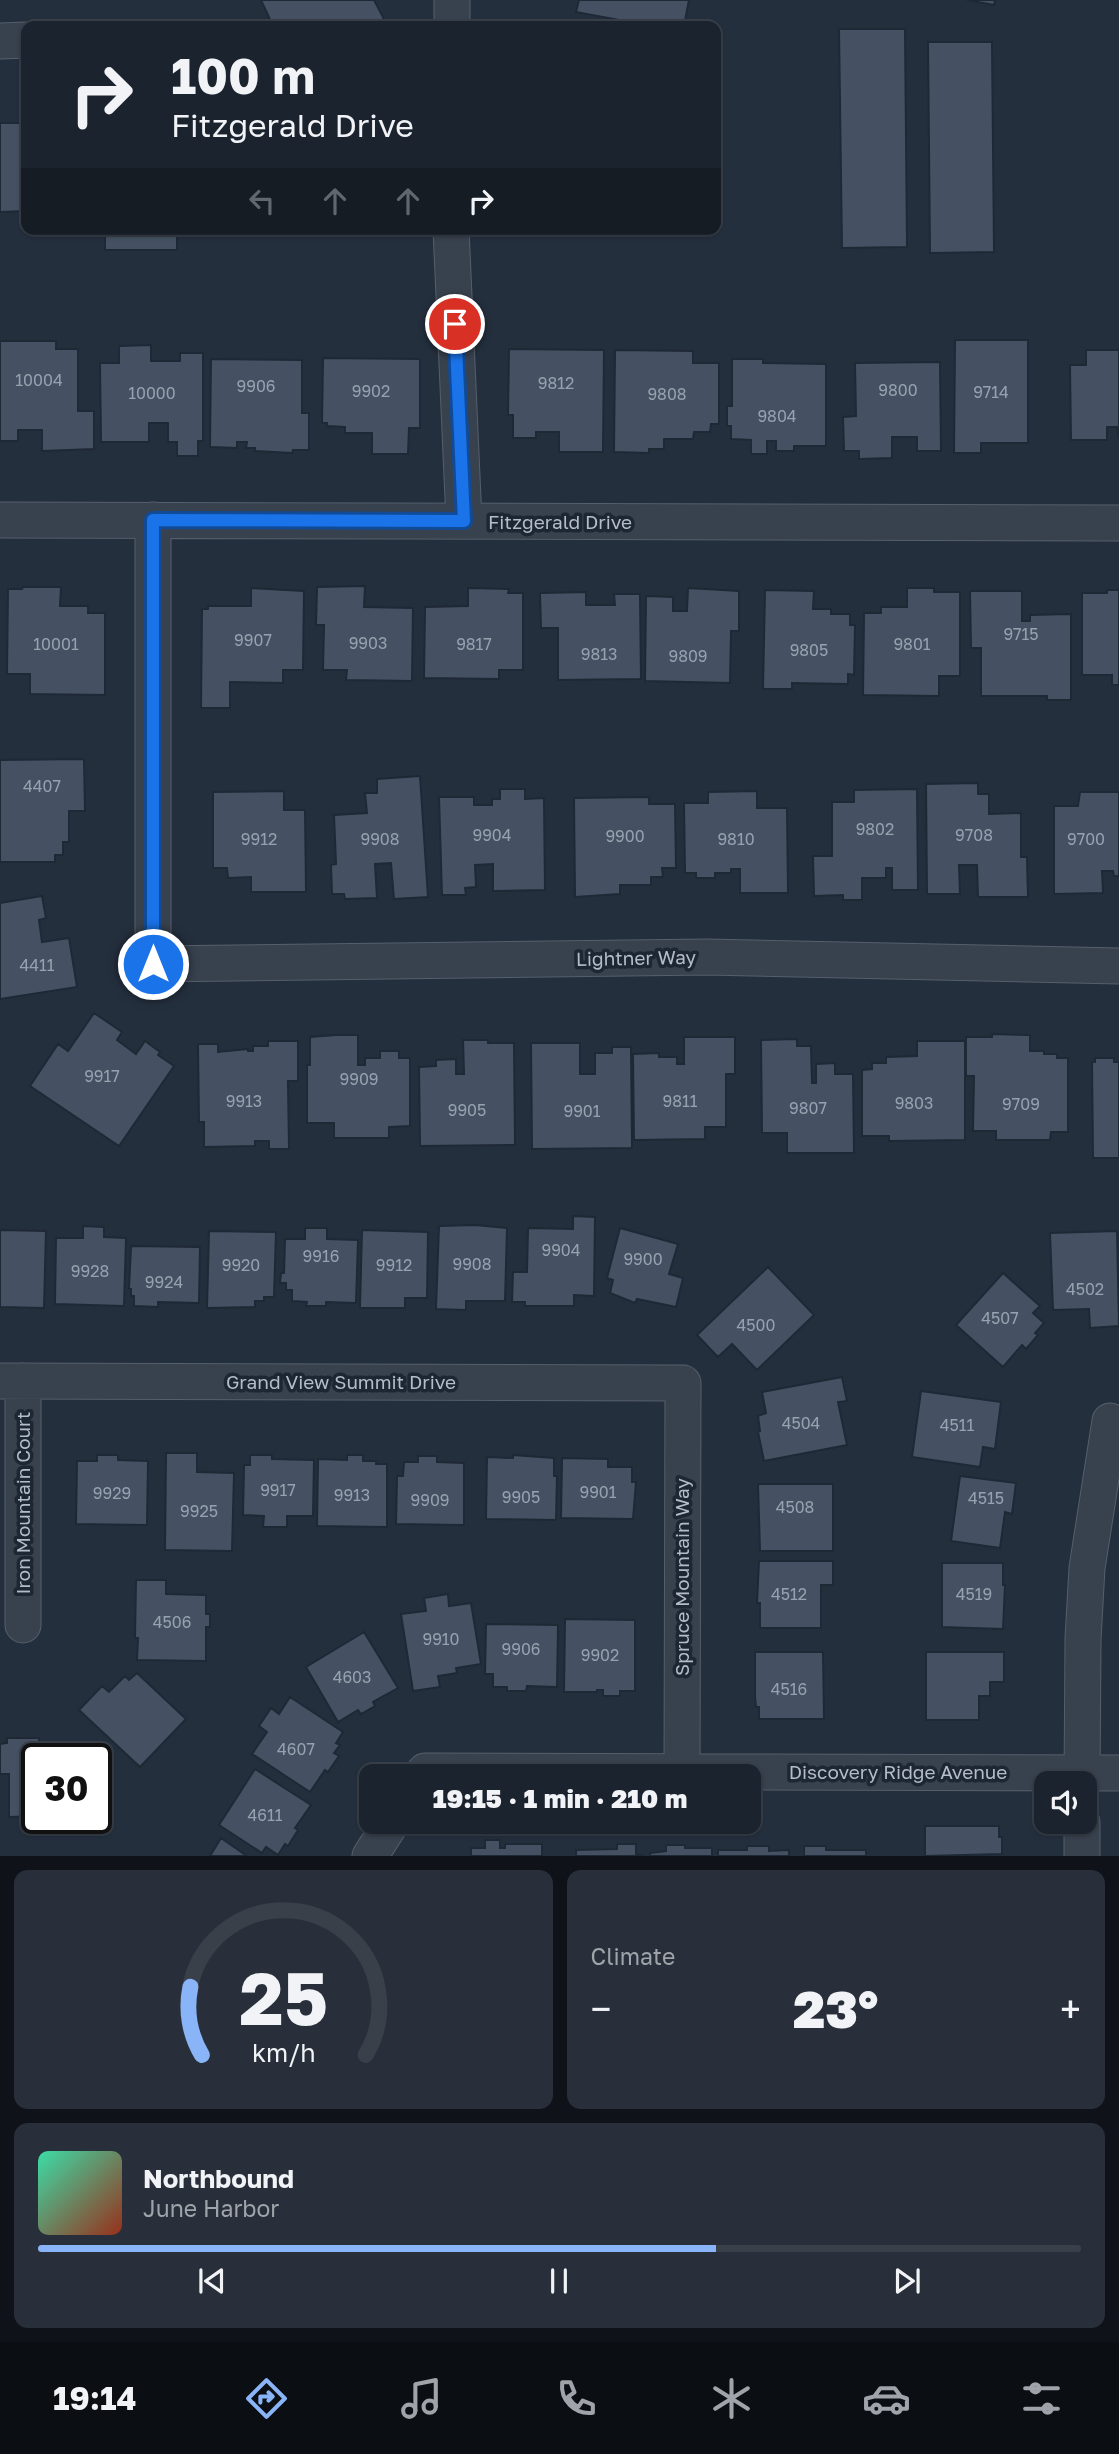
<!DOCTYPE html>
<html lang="en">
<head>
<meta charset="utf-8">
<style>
  body { margin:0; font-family:"Golos Text",sans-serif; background:#282f3a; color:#f1f3f6; height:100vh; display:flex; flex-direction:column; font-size:26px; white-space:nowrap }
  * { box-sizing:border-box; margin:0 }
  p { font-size:23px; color:#a0a4aa }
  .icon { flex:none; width:38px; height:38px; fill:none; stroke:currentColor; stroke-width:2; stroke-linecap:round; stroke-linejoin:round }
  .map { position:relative; height:1856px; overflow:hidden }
  .panel { display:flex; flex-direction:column; gap:14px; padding:14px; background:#0f1319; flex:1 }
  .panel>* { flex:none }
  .hud { position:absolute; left:21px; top:21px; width:700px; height:214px; border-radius:14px; box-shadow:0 2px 5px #0004,0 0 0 2px #39404a; background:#1b232e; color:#f1f3f6; overflow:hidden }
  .controls { position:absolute; left:1034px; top:1771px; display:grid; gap:14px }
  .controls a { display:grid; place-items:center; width:63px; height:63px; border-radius:14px; background:#1b232e; box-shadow:0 2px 5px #0004,0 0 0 2px #39404a; font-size:35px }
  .speed { position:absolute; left:21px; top:1743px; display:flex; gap:14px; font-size:35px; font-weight:700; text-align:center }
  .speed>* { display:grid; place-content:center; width:91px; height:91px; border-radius:50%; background:#1b232e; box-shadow:0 2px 5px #0004,0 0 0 2px #39404a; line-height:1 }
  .speed .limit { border:4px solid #111; border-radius:10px; background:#fff; color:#111 }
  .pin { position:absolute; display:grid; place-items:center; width:60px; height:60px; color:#fff; margin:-30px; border:4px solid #fff; border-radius:50%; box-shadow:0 2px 7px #0007 }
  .me { position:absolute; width:77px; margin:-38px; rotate:0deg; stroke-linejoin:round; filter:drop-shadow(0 0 5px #0008) }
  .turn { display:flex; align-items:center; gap:24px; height:147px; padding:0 35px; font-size:32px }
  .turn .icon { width:91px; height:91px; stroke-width:2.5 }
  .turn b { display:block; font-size:49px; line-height:60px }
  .lanes { display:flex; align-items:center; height:66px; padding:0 35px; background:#0003; justify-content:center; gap:35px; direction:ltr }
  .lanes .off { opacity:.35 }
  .big { font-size:52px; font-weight:800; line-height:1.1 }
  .panel .card { flex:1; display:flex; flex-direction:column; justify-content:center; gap:10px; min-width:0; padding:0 24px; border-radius:14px; background:#282f3a }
  .panel .dial { align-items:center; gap:0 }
  .dial svg { height:182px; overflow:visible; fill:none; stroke:#39404a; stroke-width:7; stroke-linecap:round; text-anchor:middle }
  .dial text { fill:#f1f3f6; stroke:none }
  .song { display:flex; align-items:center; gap:21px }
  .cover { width:84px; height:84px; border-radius:10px; background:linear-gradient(135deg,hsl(160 70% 55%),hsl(10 70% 35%)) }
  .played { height:7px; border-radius:4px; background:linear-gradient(90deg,#8ab4f8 65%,#39404a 65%) }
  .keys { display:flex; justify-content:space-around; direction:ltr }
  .heat { display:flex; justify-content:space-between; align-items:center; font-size:38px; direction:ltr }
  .panel .tiles { flex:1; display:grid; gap:14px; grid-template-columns:1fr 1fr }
  .card:last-child { grid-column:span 2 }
  .trip { position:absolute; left:359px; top:1764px; width:402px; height:70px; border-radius:14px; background:#1b232e; box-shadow:0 2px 5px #0004,0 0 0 2px #39404a; font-weight:800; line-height:70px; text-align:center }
  .dock { display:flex; height:112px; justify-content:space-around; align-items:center; background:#0b0e12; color:#a0a4aa }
  .dock .icon { width:49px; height:49px }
  .dock .selected { color:#8ab4f8 }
  .dock b { font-size:32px; color:#f1f3f6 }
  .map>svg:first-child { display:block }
  .building { fill:#455162; stroke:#1f2835; stroke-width:2 }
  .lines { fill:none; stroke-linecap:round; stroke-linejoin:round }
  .minor-casing { stroke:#565f6c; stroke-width:37 }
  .minor { stroke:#38414e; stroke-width:35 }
  .route-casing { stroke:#114b97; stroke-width:18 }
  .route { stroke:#1a73e8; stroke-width:12 }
  .labels { text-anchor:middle; stroke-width:7; stroke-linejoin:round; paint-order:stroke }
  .number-label { font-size:16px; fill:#98a1af }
  .street-label { font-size:19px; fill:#b4bcc9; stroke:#1d2633 }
</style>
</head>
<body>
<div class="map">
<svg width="1119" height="1856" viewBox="0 0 1119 1856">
  <rect width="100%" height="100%" fill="#242f3e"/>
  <path class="building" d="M261 0H374L384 19 380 21 383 26H304L302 21 291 26H273Z
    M579 0H689L684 26H651L576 12Z
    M967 0H995L994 5Z
    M839 29H905L907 247 842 248Z
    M928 42H992L994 252 930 253Z
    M22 106H26V211L0 212V123H20Z
    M105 229H177V250H105Z
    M955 340H1028V443H981V453H954Z
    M0 341H56V349H78V411H94V449L42 451V430H18V441H0Z
    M151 345V361H180V353H203V441H198V456H177V442H168V423H149V442H101L100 363H119V346Z
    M509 349 604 350 603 452H559V432H536V438H513V415H508Z
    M615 350 693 351V363H719V424H711L710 432H694L693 439H664V449H649V453L614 452Z
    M1086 350H1119V439L1117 427H1107V440H1071L1070 365H1086Z
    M323 358 420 359V428H409L408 454H372V433H345V427L327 426V423H322Z
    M211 359 302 360V413H309V450H293L292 453 255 451V448H246L247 442H237V448L210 447Z
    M732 359H763V363L826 364V446H794V451H776V441H767V454H751V440L731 439V426H727V406H732Z
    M940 362 941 451H917V437H892V458L859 459V451H844L843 417 856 416 855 363Z
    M365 586 364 607 413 608 412 681 346 680 347 670H323L324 625H316L317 587Z
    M23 587H61L60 606H88V613H105V695L30 694V674H7L8 589H22Z
    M251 588 304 591 303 670H283V683L230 682V708H201L202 609H208V606H251Z
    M468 588 509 589 508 593H523V670H499V679L424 678 425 607 468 606Z
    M688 588 739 591V631H731L730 683 645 681 646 596 673 597V611H687Z
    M907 588H934V592H960V676H939V696L863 695 864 613H881V607H907Z
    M765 590 814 591 813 609H831V614H850V625H855L854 675 848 674V684L792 683V689H763Z
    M1107 590H1119V685H1112V675H1082V593H1107Z
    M970 591H1022V621H1030V615L1071 614V700H1047V696H981V648H971Z
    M586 592V605H615L614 594H640L641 679 558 680V628H541L540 593Z
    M84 759 85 811H69V842H63V855H55V862H0V760Z
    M420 776 428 897 394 899 391 863 375 864 377 898 345 899 344 894H332L331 865 336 864 334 815 367 813 365 793H377V779Z
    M978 783V794H989V814L1021 813V857H1027L1028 897H978L977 865H959L960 894H927L926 784Z
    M500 789H525V799L544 798 545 890 493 891V864L475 865 476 887 465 888 466 895H442L439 797H474V805H492V799H500Z
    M917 789 918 890H892V868H886V878H862V900H843V895L814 896 813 856H832V802H854V790Z
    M284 791V810H305L306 892H251V877L228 878 227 868H213V792Z
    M757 791V808H787L788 893H740V869H731V873H715V878H696V873H685L684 803H708V792Z
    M1080 792H1119V876H1114L1113 871H1102L1103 893 1054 894V806H1078Z
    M649 797V804H675L676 868H662L663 877H651V885H620V894L575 897 574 798Z
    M42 896 46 918 39 920 42 942 69 938 77 987 0 999V903Z
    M94 1013 122 1032 117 1040 136 1054 145 1041 160 1052 158 1055 174 1066 119 1146 30 1086 58 1044 68 1051Z
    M992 1034 1030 1035V1051H1044V1054H1057V1058H1068V1132H1051L1050 1140H996V1131H973L974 1076H966V1037H992Z
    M336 1035H358V1065H365V1058H380V1051H399V1058H410V1126L389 1127V1138H334V1123H307V1065H310V1037Z
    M684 1037H735V1074H726V1127H705V1139L634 1140 633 1054 659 1053V1057H677V1064H684Z
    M797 1039V1046H811L812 1083H816V1064L835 1063V1074H853L854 1153H787V1133H762L761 1040Z
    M463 1040H488V1043H514L515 1145 420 1146 419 1067 436 1066V1060L456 1059V1074H464Z
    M268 1041H298V1081H288L289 1149H269V1141H255V1146L204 1147V1122H199L198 1044H218V1052L248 1049V1051H253V1046H268Z
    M917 1041H965V1140L889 1141V1136H862V1070L872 1069V1063H886V1057L917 1056Z
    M531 1043H580V1074H595V1053H612V1047H631L632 1148 532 1149Z
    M1095 1058H1114V1062H1119V1158H1093L1092 1062H1095Z
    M573 1216 595 1217 594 1296 574 1295V1306H525V1302H512L513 1272H527L528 1228 573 1229Z
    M475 1225 507 1228 505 1301H466V1310L436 1309 439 1226Z
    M83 1226 104 1227V1237L126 1238 124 1306 55 1304 56 1238H83Z
    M305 1228H327V1239L358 1240 356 1303 326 1302V1306H306L307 1302 292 1301V1290H286V1283H280L281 1273H284L285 1239H305Z
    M620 1228 678 1244 669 1274 683 1278 676 1307 637 1299 635 1303 610 1293 613 1280 607 1278Z
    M0 1230 46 1231 44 1308 0 1307Z
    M362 1230 428 1232 427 1298H405V1308H360Z
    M209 1231 276 1232 274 1297H264V1301H255V1307L207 1308Z
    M1117 1231 1119 1326 1090 1328 1089 1309 1053 1310 1050 1233Z
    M131 1246 200 1247 199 1303 158 1302V1307L134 1306V1296H131V1289H129Z
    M768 1267 814 1315 757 1370 732 1344 718 1357 697 1335Z
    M1003 1273 1040 1306 1033 1313 1044 1323 1035 1333 1038 1335 1026 1349 1022 1345 1003 1367 956 1325Z
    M842 1377 847 1401 838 1402 847 1445 764 1461 758 1432 760 1431 758 1416 766 1413 762 1392Z
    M921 1391 1001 1402 995 1449 983 1447 980 1467 912 1457Z
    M166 1453H197V1472L234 1473 232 1551 165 1550Z
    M97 1455H118V1460L148 1461 147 1525 76 1524 77 1461H97Z
    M250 1455H272V1459L314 1460 313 1516H287V1527H263L264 1516 243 1515 244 1465H250Z
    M347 1455H363V1461H376V1464H387V1527L317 1526 318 1459 347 1460Z
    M513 1455 554 1458V1476H557L556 1520 486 1519 487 1457 513 1458Z
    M418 1456H437V1462L464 1463V1525L396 1524 397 1476H403L404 1462H418Z
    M562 1458 608 1459V1467H632V1482H636L633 1519 561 1518Z
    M960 1476 1016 1483 1012 1514 1005 1512 1000 1548 951 1541Z
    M758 1484H833V1551H760Z
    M759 1561H833V1585H821V1628H760V1603H757Z
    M942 1563H1003V1585H1005L1003 1629 942 1627Z
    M136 1580H166V1594L206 1595V1614H210V1627H206V1661L137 1660 138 1638H135Z
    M448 1594 449 1606 471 1603 481 1664 456 1668 457 1673 438 1676 440 1687 413 1691 401 1614 426 1611 424 1598Z
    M565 1619 635 1620V1691H620V1696H603V1690H597V1692H564Z
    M486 1624 558 1625 557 1687 527 1686 526 1691H507V1687H493V1674H485Z
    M364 1632 398 1688 373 1702 375 1706 361 1714 358 1710 338 1722 306 1667Z
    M755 1652H823L824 1719H759V1707H756L755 1697Z
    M926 1652H1004V1682H990V1696H979V1720H926Z
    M137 1673 186 1719 140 1767 79 1710 102 1686 109 1692 125 1676 129 1680Z
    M290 1697 343 1732 336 1743 340 1745 334 1753 339 1756 328 1772 325 1770 310 1792 252 1754 267 1732 259 1726 271 1708 279 1714Z
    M7 1738H39V1750H56V1748L75 1750V1759H37V1816L9 1817V1774H0V1744L7 1743Z
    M255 1769 311 1805 295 1828 298 1830 288 1846 285 1844 278 1855 266 1847 262 1853 219 1825Z
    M925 1826H999V1837H1002V1854L925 1856Z
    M221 1838 247 1856H210Z
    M485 1840H500V1848H505V1844H542V1856H471V1848H485Z
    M617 1844H636V1854L645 1856H576V1850L617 1849Z
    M666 1845H685V1848H712V1856H650V1853L666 1851Z
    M747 1846H769V1851L789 1850V1856H718V1850H747Z
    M804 1846H826V1850H866V1856H804Z"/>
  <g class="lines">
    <g class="minor-casing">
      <path id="minor" d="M452 26V0
        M0 41 26 40
        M451 229 464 521
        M0 520 1119 523
        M153 520V964L707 957 1119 966
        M0 1381 683 1383 682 1772
        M23 1625V1381
        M421 1776 425 1771 1119 1773
        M1082 1783 1083 1639 1087 1568 1110 1421
        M370 1856 392 1822
        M1082 1856V1822"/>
    </g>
    <use href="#minor" class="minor"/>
  </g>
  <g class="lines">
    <g class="route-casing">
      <path id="route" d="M153 964V520L464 521 455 324"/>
    </g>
    <use href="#route" class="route"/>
  </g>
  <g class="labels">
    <g class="number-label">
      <text x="39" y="386">10004</text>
      <text x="556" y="389">9812</text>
      <text x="256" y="392">9906</text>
      <text x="898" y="396">9800</text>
      <text x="371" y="397">9902</text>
      <text x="991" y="398">9714</text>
      <text x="152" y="399">10000</text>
      <text x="667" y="400">9808</text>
      <text x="777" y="422">9804</text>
      <text x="1021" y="640">9715</text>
      <text x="253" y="646">9907</text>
      <text x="368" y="649">9903</text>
      <text x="56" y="650">10001</text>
      <text x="474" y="650">9817</text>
      <text x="912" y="650">9801</text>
      <text x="809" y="656">9805</text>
      <text x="599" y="660">9813</text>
      <text x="688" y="662">9809</text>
      <text x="42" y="792">4407</text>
      <text x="875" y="835">9802</text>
      <text x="492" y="841">9904</text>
      <text x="974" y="841">9708</text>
      <text x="625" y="842">9900</text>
      <text x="259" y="845">9912</text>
      <text x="380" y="845">9908</text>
      <text x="736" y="845">9810</text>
      <text x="1086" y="845">9700</text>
      <text x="37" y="971">4411</text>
      <text x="102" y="1082">9917</text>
      <text x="359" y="1085">9909</text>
      <text x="244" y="1107">9913</text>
      <text x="680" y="1107">9811</text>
      <text x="914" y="1109">9803</text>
      <text x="1021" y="1110">9709</text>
      <text x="808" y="1114">9807</text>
      <text x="467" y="1116">9905</text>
      <text x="582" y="1117">9901</text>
      <text x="561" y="1256">9904</text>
      <text x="321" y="1262">9916</text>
      <text x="643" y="1265">9900</text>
      <text x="472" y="1270">9908</text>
      <text x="241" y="1271">9920</text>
      <text x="394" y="1271">9912</text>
      <text x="90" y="1277">9928</text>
      <text x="164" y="1288">9924</text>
      <text x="1085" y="1295">4502</text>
      <text x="1000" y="1324">4507</text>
      <text x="756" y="1331">4500</text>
      <text x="801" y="1429">4504</text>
      <text x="957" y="1431">4511</text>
      <text x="278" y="1496">9917</text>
      <text x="598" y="1498">9901</text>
      <text x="112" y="1499">9929</text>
      <text x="352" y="1501">9913</text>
      <text x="521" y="1503">9905</text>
      <text x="986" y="1504">4515</text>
      <text x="430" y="1506">9909</text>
      <text x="795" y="1513">4508</text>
      <text x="199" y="1517">9925</text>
      <text x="789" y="1600">4512</text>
      <text x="974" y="1600">4519</text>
      <text x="172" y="1628">4506</text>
      <text x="441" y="1645">9910</text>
      <text x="521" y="1655">9906</text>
      <text x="600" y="1661">9902</text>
      <text x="352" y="1683">4603</text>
      <text x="789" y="1695">4516</text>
      <text x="296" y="1755">4607</text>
      <text x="265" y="1821">4611</text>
    </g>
    <g class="street-label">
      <text x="560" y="529">Fitzgerald Drive</text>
      <text transform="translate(636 958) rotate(-1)" y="7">Lightner Way</text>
      <text x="341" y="1389">Grand View Summit Drive</text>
      <text transform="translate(23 1503) rotate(-90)" y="7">Iron Mountain Court</text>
      <text transform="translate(682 1577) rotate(-90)" y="7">Spruce Mountain Way</text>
      <text x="898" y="1779">Discovery Ridge Avenue</text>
    </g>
  </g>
</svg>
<div class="controls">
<a><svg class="icon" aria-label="sound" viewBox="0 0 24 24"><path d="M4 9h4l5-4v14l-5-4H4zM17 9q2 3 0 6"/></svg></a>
</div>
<div class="speed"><div class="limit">30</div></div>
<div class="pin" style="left:455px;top:324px;background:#d93025"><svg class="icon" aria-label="arrive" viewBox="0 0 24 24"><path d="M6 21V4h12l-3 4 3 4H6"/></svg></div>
<svg class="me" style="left:153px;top:964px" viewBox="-20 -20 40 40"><circle r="17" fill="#1a73e8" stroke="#fff" stroke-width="3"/><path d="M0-11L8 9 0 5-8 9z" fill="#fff"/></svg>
<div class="trip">19:15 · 1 min · 210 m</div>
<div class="hud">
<div class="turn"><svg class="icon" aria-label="right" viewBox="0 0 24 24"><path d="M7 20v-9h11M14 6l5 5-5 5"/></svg><div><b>100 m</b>Fitzgerald Drive</div></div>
<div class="lanes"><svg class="icon off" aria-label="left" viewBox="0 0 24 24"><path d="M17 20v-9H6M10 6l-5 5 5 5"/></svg><svg class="icon off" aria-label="ahead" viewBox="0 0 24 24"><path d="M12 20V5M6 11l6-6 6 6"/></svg><svg class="icon off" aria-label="ahead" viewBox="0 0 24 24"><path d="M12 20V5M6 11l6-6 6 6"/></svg><svg class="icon" aria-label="right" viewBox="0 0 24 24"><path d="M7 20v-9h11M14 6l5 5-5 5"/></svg></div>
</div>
</div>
<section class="panel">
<div class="tiles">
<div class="card dial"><svg viewBox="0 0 100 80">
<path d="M14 69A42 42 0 1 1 86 69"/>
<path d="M14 69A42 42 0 0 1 9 39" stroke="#8ab4f8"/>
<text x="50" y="56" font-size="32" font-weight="700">25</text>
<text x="50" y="72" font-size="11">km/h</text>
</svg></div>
<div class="card"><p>Climate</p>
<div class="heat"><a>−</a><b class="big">23°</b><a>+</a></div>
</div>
<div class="card">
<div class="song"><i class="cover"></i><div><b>Northbound</b><p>June Harbor</p></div></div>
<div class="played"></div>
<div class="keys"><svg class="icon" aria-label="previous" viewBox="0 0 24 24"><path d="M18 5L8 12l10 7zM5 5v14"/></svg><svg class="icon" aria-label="pause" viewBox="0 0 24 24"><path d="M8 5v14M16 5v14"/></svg><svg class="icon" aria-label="next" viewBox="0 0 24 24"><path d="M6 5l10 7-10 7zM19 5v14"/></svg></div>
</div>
</div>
</section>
<nav class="dock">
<b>19:14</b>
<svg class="icon selected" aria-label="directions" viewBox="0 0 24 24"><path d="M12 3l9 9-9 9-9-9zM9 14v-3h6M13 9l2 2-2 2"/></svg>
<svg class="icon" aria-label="music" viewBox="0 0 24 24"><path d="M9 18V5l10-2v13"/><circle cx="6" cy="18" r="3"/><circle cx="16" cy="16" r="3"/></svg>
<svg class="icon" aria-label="phone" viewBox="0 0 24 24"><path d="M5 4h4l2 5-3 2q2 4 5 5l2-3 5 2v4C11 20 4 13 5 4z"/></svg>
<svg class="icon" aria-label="climate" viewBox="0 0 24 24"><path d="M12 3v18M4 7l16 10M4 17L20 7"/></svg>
<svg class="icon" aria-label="car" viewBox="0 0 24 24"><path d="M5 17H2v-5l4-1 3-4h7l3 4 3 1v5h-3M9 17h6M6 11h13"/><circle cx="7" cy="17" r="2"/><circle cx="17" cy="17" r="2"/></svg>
<svg class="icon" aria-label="filters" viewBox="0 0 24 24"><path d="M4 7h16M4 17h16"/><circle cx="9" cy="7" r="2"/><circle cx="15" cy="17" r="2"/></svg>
</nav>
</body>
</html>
